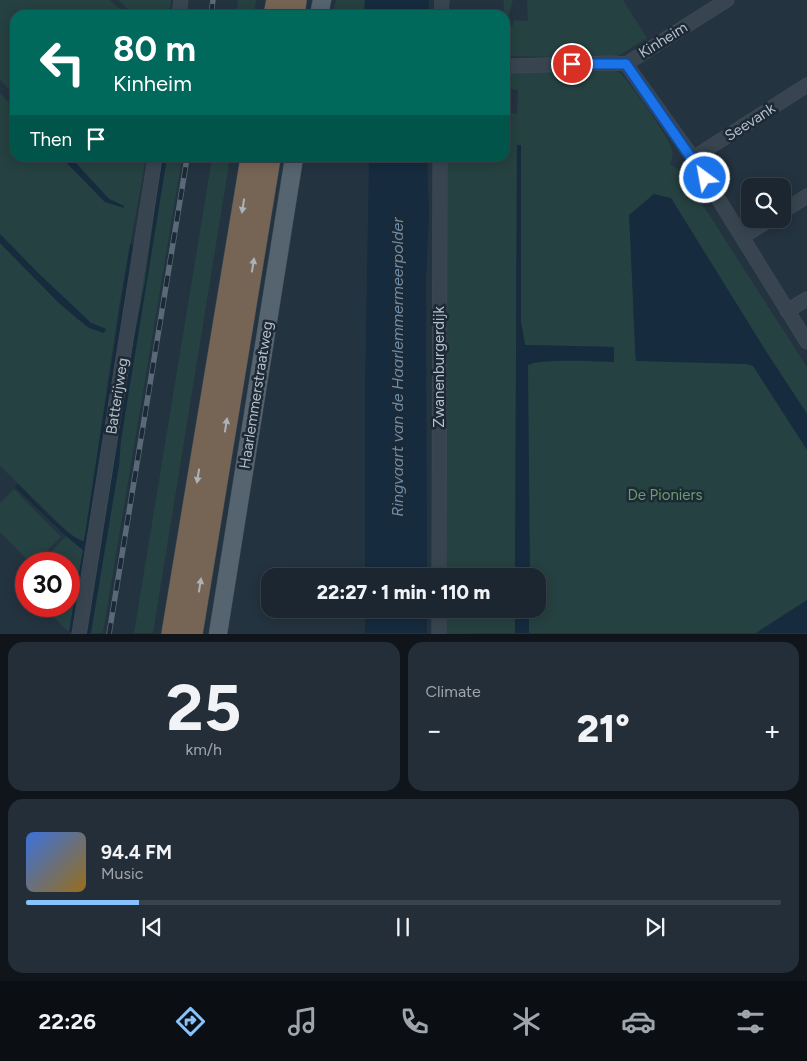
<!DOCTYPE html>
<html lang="en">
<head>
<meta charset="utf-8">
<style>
  body { margin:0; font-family:Figtree,sans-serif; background:#242e38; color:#f1f3f6; height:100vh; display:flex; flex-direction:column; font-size:19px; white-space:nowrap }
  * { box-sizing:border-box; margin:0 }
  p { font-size:16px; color:#a0a5ab }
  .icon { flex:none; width:28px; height:28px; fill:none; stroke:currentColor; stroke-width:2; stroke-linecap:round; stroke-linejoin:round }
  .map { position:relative; height:634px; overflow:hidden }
  .drawer { display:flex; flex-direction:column; gap:8px; padding:8px; background:#0f151a; flex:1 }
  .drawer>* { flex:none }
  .hud { position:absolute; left:10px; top:10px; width:500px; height:152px; border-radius:15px; box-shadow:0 2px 12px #0003,0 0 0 1px #39434c; background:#00695c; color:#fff; overflow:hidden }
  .tools { position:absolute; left:741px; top:178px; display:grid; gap:10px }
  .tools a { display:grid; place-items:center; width:50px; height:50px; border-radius:10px; background:#1b2630; box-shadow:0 2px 12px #0003,0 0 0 1px #39434c; font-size:25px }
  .speed { position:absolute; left:15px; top:552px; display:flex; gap:10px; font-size:25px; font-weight:700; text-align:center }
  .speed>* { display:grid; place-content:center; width:65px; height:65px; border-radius:50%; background:#1b2630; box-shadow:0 2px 12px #0003,0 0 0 1px #39434c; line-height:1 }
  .speed .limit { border:8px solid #d22; background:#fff; color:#111 }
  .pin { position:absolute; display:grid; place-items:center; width:42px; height:42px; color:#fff; margin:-21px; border:2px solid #fff; border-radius:50%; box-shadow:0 1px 5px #0007 }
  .me { position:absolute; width:55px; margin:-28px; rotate:328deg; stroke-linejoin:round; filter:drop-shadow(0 0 4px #0008) }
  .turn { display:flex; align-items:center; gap:18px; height:105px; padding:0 20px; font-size:22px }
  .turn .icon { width:65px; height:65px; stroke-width:2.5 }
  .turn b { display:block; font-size:35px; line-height:42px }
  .then { display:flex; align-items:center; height:48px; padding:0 20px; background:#0003; gap:10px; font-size:19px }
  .big { font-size:38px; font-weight:800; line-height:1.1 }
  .drawer .widget { flex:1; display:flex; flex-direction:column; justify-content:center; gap:8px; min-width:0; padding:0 18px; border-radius:15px; background:#242e38 }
  .drawer .dial { align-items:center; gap:0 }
  .dial b { font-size:65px; line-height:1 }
  .song { display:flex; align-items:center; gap:15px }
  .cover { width:60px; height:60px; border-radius:8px; background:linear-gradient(135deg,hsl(220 70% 55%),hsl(40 70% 35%)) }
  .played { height:5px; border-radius:2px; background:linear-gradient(90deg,#88c2fc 15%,#39434c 15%) }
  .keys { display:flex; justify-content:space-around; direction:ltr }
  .heat { display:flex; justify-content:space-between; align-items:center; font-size:28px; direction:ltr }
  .drawer .tiles { flex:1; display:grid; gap:8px; grid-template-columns:1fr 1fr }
  .widget:last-child { grid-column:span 2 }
  .trip { position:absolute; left:261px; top:568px; width:285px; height:50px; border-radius:15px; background:#1b2630; box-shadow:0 2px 12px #0003,0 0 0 1px #39434c; font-weight:800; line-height:50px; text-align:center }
  .menu { display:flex; height:80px; justify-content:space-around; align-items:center; background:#0b0f13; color:#a0a5ab }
  .menu .icon { width:35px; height:35px }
  .menu .on { color:#88c2fc }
  .menu b { font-size:22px; color:#f1f3f6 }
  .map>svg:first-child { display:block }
  .green { fill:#264141 }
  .water { fill:#162b3e }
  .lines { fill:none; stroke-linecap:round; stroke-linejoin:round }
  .minor-casing { stroke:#414e59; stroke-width:15 }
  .major-casing { stroke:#414e59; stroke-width:19 }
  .highway-casing { stroke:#434f5a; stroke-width:22 }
  .minor { stroke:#384550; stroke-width:14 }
  .major { stroke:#566470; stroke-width:18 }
  .highway { stroke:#766555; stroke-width:21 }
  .rail-casing { stroke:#5a6977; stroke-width:5.5 }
  .rail { stroke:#1d2a35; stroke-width:4; stroke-dasharray:11; stroke-linecap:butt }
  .oneway { fill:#abb2b8 }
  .route-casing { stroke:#114b97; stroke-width:12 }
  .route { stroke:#1a73e8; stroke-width:9 }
  .labels { text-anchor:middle; stroke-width:5; stroke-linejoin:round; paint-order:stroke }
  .street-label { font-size:15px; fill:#b4bfca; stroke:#1d2a35 }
  .park-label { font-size:15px; fill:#6a9c70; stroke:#1d2a35 }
  .water-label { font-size:16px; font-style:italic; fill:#6c8eab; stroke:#1d2a35 }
</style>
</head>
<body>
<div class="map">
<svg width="807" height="634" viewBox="0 0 807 634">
  <rect width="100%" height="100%" fill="#243340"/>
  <path class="green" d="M0 0H110L126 15H15V96L0 80Z
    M118 0H171L169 15H134Z
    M238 0H256L254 15H236Z
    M336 0H365L364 15H333Z
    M504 0H513L507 21 512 27 514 20 528 21 527 0H623L647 38 615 58 505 56V15H503Z
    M610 69C614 70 617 71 620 73 629 81 670 139 672 149 673 154 673 159 670 164L681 171 807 367V414L769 356 630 216 635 358 753 357 807 442V603L762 633H524V609H538V576H524L523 359 614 358V347L525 345 521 322V145H517L515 576H446C447 437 445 297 445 158H505V112L517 114 518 90 505 88V72Z
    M0 93 15 109V158H62L105 202 124 206 109 199 71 158H146L119 306 84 542 80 541 68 532 0 466V243L59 303 79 320 106 329 91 323 36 271 0 234Z
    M159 158H182L103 633 83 634Z
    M212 158H230L153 633H134Z
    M14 489 61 537 34 564H31L0 532V503Z
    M66 536 83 550 69 632 42 606H69V564H39Z
    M445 609H515V633L445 634Z"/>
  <path class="water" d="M365 0H429L428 15H364Z
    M517 145H521V322L525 345 614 347V362C595 362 544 358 528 365L530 576H515Z
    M62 158H71L109 199 124 206V208L105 202Z
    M162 158H167L121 440 119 465 91 633 87 634 132 349 145 281Z
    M369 158H427L429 214 426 280 427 576H365V391Z
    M654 194 671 198 769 356 807 414V450L753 366 746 364 636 361 629 215Z
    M0 234 36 271 91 323 106 329 104 333 89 328 79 320 59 303 0 243Z
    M130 244 133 245 122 325 73 633 69 632 83 550 66 536 15 487 18 484C30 496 70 540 84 541Z
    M807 600V633H756Z
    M365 609H427V633H365Z
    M515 609H529V633H515Z"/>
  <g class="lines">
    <g class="minor-casing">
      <path id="minor" d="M179 15 181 0
        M441 15 442 0
        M626 64 693 158 807 342
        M505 66 610 63 626 64 727 0
        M693 158 807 85
        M782 212 807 196
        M742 237 771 219
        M787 311 807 299
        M439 576 440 158
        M79 634 155 158
        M439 634V609"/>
    </g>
    <g class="major-casing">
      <path id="major" d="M319 15 322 0
        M218 634 294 158"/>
    </g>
    <g class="highway-casing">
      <path id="highway" d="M274 15 277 0
        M294 15 296 0
        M172 634 251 158
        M192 634 270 158"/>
    </g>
    <use href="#minor" class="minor"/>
    <use href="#major" class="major"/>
    <use href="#highway" class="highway"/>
    <g class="rail-casing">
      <path id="rail" d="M211 15 213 0
        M109 634 187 158"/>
    </g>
    <use href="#rail" class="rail"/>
  </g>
  <defs><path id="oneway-solid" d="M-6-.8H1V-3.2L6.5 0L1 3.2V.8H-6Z" transform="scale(1.25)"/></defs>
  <g class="oneway">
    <use href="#oneway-solid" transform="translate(243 206) rotate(99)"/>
    <use href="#oneway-solid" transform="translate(253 265) rotate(-81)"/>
    <use href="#oneway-solid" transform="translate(226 425) rotate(-81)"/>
    <use href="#oneway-solid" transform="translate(198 476) rotate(99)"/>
    <use href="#oneway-solid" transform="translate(200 585) rotate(-81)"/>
  </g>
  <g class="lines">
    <g class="route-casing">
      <path id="route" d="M572 64H626L705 178"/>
    </g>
    <use href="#route" class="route"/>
  </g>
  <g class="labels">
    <g class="street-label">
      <text transform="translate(663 40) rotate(-32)" y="5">Kinheim</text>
      <text transform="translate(750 122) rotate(-33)" y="5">Seevank</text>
      <text transform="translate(439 367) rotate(-90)" y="5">Zwanenburgerdijk</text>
      <text transform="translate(256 395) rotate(-81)" y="5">Haarlemmerstraatweg</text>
      <text transform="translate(117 396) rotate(-81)" y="5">Batterijweg</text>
    </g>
    <g class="park-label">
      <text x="665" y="500">De Pioniers</text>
    </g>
    <g class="water-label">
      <text transform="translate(397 367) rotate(-90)" y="6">Ringvaart van de Haarlemmermeerpolder</text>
    </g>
  </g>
</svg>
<div class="tools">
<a><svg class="icon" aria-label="search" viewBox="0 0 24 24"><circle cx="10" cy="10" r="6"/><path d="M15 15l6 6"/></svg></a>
</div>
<div class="speed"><div class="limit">30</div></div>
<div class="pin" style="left:572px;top:64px;background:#d93025"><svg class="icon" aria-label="arrive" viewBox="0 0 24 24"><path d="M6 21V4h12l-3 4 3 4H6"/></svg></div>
<svg class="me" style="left:705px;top:178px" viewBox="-20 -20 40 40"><circle r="17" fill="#1a73e8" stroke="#fff" stroke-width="3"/><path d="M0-11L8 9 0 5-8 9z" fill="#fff"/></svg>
<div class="trip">22:27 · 1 min · 110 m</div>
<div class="hud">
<div class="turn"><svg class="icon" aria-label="left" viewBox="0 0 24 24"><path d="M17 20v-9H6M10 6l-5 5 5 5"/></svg><div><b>80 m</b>Kinheim</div></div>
<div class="then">Then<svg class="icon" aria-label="arrive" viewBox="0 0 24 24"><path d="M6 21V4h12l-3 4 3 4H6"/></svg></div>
</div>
</div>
<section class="drawer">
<div class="tiles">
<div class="widget dial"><b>25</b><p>km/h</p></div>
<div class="widget"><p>Climate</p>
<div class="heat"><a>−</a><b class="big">21°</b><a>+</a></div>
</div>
<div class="widget">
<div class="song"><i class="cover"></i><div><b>94.4 FM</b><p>Music</p></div></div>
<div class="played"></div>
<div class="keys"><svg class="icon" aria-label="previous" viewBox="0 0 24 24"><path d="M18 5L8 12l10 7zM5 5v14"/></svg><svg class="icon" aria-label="pause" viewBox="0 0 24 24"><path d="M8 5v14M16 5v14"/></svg><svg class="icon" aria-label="next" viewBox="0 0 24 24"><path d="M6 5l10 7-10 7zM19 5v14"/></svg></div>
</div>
</div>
</section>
<nav class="menu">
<b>22:26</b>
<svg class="icon on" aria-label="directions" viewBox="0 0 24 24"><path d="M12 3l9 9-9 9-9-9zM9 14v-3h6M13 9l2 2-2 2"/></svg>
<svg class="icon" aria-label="music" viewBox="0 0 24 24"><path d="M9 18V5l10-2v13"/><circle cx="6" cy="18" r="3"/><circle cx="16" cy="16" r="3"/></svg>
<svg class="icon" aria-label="phone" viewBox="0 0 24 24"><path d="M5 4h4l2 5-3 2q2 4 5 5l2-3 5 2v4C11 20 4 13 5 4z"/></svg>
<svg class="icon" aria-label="climate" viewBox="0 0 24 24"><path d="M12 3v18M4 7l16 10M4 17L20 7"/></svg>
<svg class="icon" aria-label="car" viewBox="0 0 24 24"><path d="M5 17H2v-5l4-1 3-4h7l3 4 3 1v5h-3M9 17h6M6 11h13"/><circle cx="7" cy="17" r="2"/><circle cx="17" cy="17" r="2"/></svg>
<svg class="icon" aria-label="filters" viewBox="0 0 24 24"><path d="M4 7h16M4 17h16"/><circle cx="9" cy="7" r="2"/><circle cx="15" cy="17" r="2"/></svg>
</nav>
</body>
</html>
